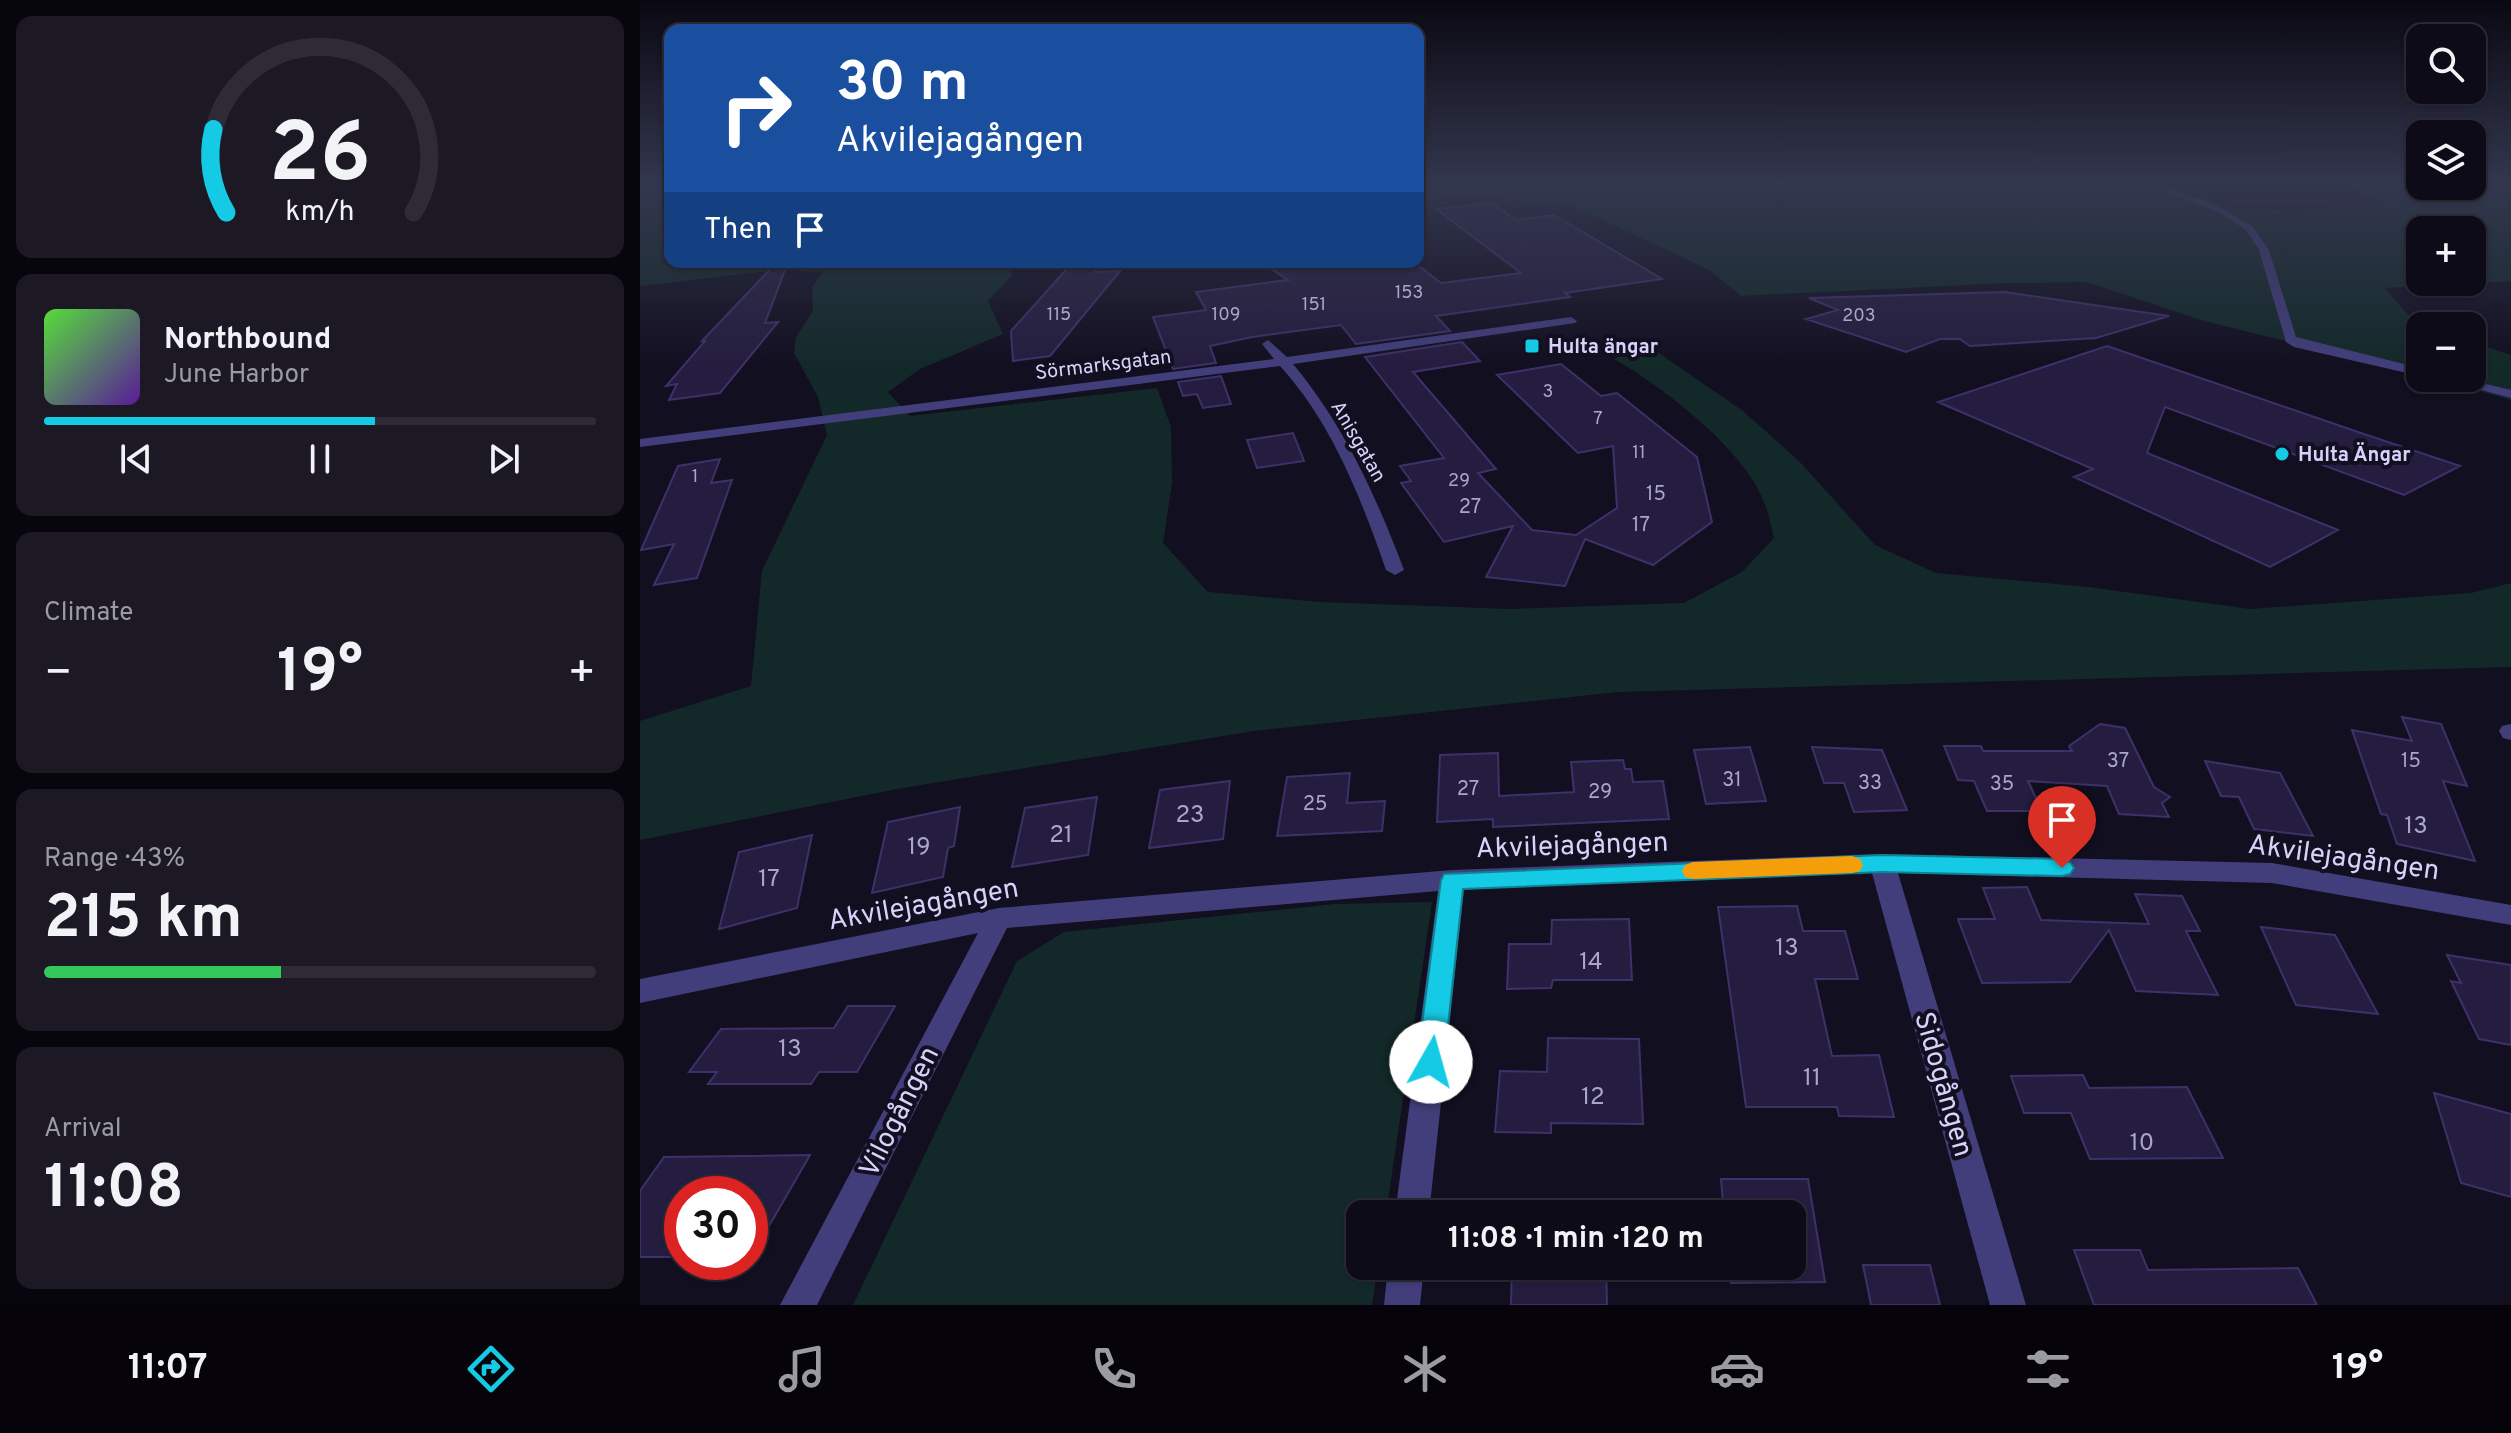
<!DOCTYPE html>
<html lang="en">
<head>
<meta charset="utf-8">
<style>
  body { margin:0; font-family:Overpass,sans-serif; background:#1c1925; color:#f1f3f6; height:100vh; display:flex; flex-direction:column; font-size:30px; white-space:nowrap }
  * { box-sizing:border-box; margin:0 }
  p { font-size:26px; color:#9b9ba2 }
  .icon { flex:none; width:44px; height:44px; fill:none; stroke:currentColor; stroke-width:2; stroke-linecap:round; stroke-linejoin:round }
  .map { position:relative; flex:1; overflow:hidden }
  .side { display:flex; flex-direction:column; gap:16px; padding:16px; background:#08060d; width:640px }
  .side>* { flex:none }
  .banner { position:absolute; left:24px; top:24px; width:760px; height:244px; border-radius:16px; box-shadow:0 2px 6px #0004,0 0 0 2px #2e2b37; background:#1a4fa0; color:#fff; overflow:hidden }
  .controls { position:absolute; left:1766px; top:24px; display:grid; gap:16px }
  .controls a { display:grid; place-items:center; width:80px; height:80px; border-radius:16px; background:#0e0b18; box-shadow:0 2px 6px #0004,0 0 0 2px #2e2b37; font-size:40px }
  .speed { position:absolute; left:24px; top:1176px; display:flex; gap:16px; font-size:40px; font-weight:700; text-align:center }
  .speed>* { display:grid; place-content:center; width:104px; height:104px; border-radius:50%; background:#0e0b18; box-shadow:0 2px 6px #0004,0 0 0 2px #2e2b37; line-height:1 }
  .speed .limit { border:12px solid #d22; background:#fff; color:#111 }
  .pin { position:absolute; display:grid; place-items:center; width:68px; height:68px; color:#fff; margin:-82px -34px; border-radius:50% 50% 50% 0; rotate:-45deg; box-shadow:0 0 8px #0007 }
  .pin .icon { rotate:45deg }
  .me { position:absolute; width:88px; margin:-44px; rotate:7deg; stroke-linejoin:round; filter:drop-shadow(0 0 6px #0008) }
  .turn { display:flex; align-items:center; gap:28px; height:168px; padding:0 40px; font-size:36px }
  .turn .icon { width:104px; height:104px; stroke-width:2.5 }
  .turn b { display:block; font-size:56px; line-height:68px }
  .then { display:flex; align-items:center; height:76px; padding:0 40px; background:#0003; gap:16px; font-size:30px }
  .big { font-size:60px; font-weight:700; line-height:1.1 }
  .side .widget { flex:1; display:flex; flex-direction:column; justify-content:center; gap:12px; min-width:0; padding:0 28px; border-radius:16px; background:#1c1925 }
  .side .dial { align-items:center; gap:0 }
  .dial svg { height:208px; overflow:visible; fill:none; stroke:#2e2b37; stroke-width:7; stroke-linecap:round; text-anchor:middle }
  .dial text { fill:#f1f3f6; stroke:none }
  .song { display:flex; align-items:center; gap:24px }
  .cover { width:96px; height:96px; border-radius:12px; background:linear-gradient(135deg,hsl(110 70% 55%),hsl(270 70% 35%)) }
  .played { height:8px; border-radius:4px; background:linear-gradient(90deg,#15cae4 60%,#2e2b37 60%) }
  .keys { display:flex; justify-content:space-around; direction:ltr }
  .heat { display:flex; justify-content:space-between; align-items:center; font-size:44px; direction:ltr }
  .charge { height:12px; border-radius:6px; background:linear-gradient(90deg,#34c759 43%,#2e2b37 0) }
  .trip { position:absolute; left:706px; top:1200px; width:460px; height:80px; border-radius:16px; background:#0e0b18; box-shadow:0 2px 6px #0004,0 0 0 2px #2e2b37; font-weight:700; line-height:80px; text-align:center }
  .dock { display:flex; height:128px; justify-content:space-around; align-items:center; background:#06040a; color:#9b9ba2 }
  .dock .icon { width:56px; height:56px }
  .dock .active { color:#15cae4 }
  .dock b { font-size:36px; color:#f1f3f6 }
  main { display:flex; flex:1; min-height:0 }
  .map>svg:first-child { display:block }
  .green { fill:#132929; fill-rule:evenodd }
  .building { fill:#251d3f; stroke:#3d3169; stroke-width:2 }
  .lines { fill:none; stroke-linecap:round; stroke-linejoin:round }
  .minor { fill:#423e7b; fill-rule:evenodd }
  .route { fill:#15cae4; stroke:#0e8394; stroke-width:2 }
  .slow { fill:#f59e0b }
  .poi-dot { fill:#15cae4; stroke:#120f20; stroke-width:3 }
  .labels { text-anchor:middle; stroke-width:8; stroke-linejoin:round; paint-order:stroke }
  .far-number-label { font-size:18px; fill:#aba5cc }
  .far-poi-label { font-size:20px; font-weight:bold; fill:#d8d2fb; stroke:#120f20; text-anchor:start }
  .far-street-label { font-size:20px; fill:#d8d2fb; stroke:#120f20 }
  .number-label { font-size:20px; fill:#aba5cc }
  .near-number-label { font-size:24px; fill:#aba5cc }
  .near-street-label { font-size:28px; fill:#d8d2fb; stroke:#120f20 }
</style>
</head>
<body>
<main>
<section class="side">
<div class="widget dial"><svg viewBox="0 0 100 80">
<path d="M14 69A42 42 0 1 1 86 69"/>
<path d="M14 69A42 42 0 0 1 9 37" stroke="#15cae4"/>
<text x="50" y="56" font-size="32" font-weight="700">26</text>
<text x="50" y="72" font-size="11">km/h</text>
</svg></div>
<div class="widget">
<div class="song"><i class="cover"></i><div><b>Northbound</b><p>June Harbor</p></div></div>
<div class="played"></div>
<div class="keys"><svg class="icon" aria-label="previous" viewBox="0 0 24 24"><path d="M18 5L8 12l10 7zM5 5v14"/></svg><svg class="icon" aria-label="pause" viewBox="0 0 24 24"><path d="M8 5v14M16 5v14"/></svg><svg class="icon" aria-label="next" viewBox="0 0 24 24"><path d="M6 5l10 7-10 7zM19 5v14"/></svg></div>
</div>
<div class="widget"><p>Climate</p>
<div class="heat"><a>−</a><b class="big">19°</b><a>+</a></div>
</div>
<div class="widget"><p>Range · 43%</p><b class="big">215 km</b><div class="charge"></div></div>
<div class="widget"><p>Arrival</p><b class="big">11:08</b></div>
</section>
<div class="map">
<svg width="1871" height="1305" viewBox="0 0 1871 1305">
  <rect width="100%" height="100%" fill="#120f20"/>
  <path class="green" d="M0 183H30V262H365L372 275 348 301 363 334 280 369 248 392 270 416 517 388 531 427 532 483 523 543 568 592 680 602 869 609 1044 603 1102 572 1134 538C1131 526 1129 513 1124 502 1104 449 1022 386 974 359L988 350 1010 347 1103 411 1158 460 1235 545 1296 573 1448 587 1610 609 1831 593 1871 583V667L978 692 614 731 262 788 0 840V721L111 686 122 571 187 435 178 397 154 353 156 337 173 311 172 287 183 272 136 270 0 286Z
    M778 183H1515L1596 209 1660 210 1744 203 1702 183H1780V186L1871 183V281L1745 288 1775 323 1783 326H1780V374L1564 321 1447 282 1368 283 1101 296 1068 269 939 209 841 195 778 201ZM1780 230H1832V282H1780Z
    M1832 342 1871 355V400L1795 378H1832Z
    M792 902 746 1214H720V1266H738L732 1305H213L377 961 424 932 695 904Z"/>
  <path class="building" d="M851 203 876 220 914 215 1022 279 925 293 930 297 796 316 810 331 716 344 701 325 612 337 570 346 576 363 533 369 513 317 566 310 556 292 648 280 621 262H774L801 283 881 273 796 209Z
    M137 262H148L125 323 138 322 80 393 29 400 37 384 26 386 65 341H62Z
    M433 262H452L456 272 480 271 410 356 373 361 371 331Z
    M1364 292 1529 316 1456 338 1330 346 1320 339H1300L1266 352 1166 319 1198 310 1169 298Z
    M822 342 840 361 773 372 856 469 838 473 892 530 936 535 977 508 973 446 938 453 857 375 921 364 961 396 977 393 1057 457 1072 522 1013 565 945 539 925 586 846 577 873 526 804 542 761 483 771 481 760 466 804 458 725 357Z
    M1467 346 1721 433 1820 466 1764 495 1525 407 1507 453 1698 530 1630 567 1434 477 1453 469 1298 402Z
    M581 376 591 404 563 408 557 394 543 396 538 382Z
    M653 433 664 461 617 468 607 440Z
    M80 459 71 483 92 480 57 578 14 585 34 544 1 550 38 466Z
    M1762 717 1801 724 1827 786 1803 781 1835 861 1757 844 1747 815 1741 814 1712 730 1772 741Z
    M1460 724 1485 728 1514 787 1530 797 1522 803 1529 817 1479 814 1467 786 1388 781 1402 811H1347L1334 781 1318 780 1304 746H1341L1343 751H1432L1429 746Z
    M1110 747 1126 801 1066 804 1054 750Z
    M1172 747 1242 750 1267 810 1214 812 1204 783H1184Z
    M858 753 859 796 934 792 931 762 983 760 985 769H991L993 782 1023 781 1029 819 853 827V819L797 822 800 755Z
    M1565 761 1640 773 1673 836 1614 829 1599 797 1581 796Z
    M710 773 707 803 745 801 742 831 637 836 647 777Z
    M590 781 583 839 509 848 520 790Z
    M457 797 448 855 372 867 385 808Z
    M320 807 314 846 308 848 303 877 232 893 248 822Z
    M172 835 157 908 79 929 99 852Z
    M1387 887 1401 920 1509 924 1495 894 1542 896 1560 931H1546L1578 995 1496 991 1469 930 1430 982 1342 983 1318 919H1355L1343 888Z
    M1157 906 1163 931H1205L1218 979H1175L1192 1056 1239 1055 1254 1117 1199 1116 1197 1107H1106L1078 907Z
    M989 919 992 980H913L911 988 867 989 869 944H911L912 920Z
    M1621 927 1695 935 1738 1014 1656 1005Z
    M1807 955 1871 965V1045L1839 1039 1811 981 1821 983Z
    M208 1006H255L217 1072H179L171 1084H68L77 1072H49L81 1029 194 1028Z
    M908 1038 999 1039 1003 1124 911 1123V1133L855 1132 860 1071 907 1072Z
    M1443 1075 1449 1088 1547 1087 1583 1158 1450 1159 1431 1113H1384L1371 1076Z
    M1794 1093 1871 1114V1197L1821 1183Z
    M170 1155 110 1259V1194H42V1257H0V1191L24 1157Z
    M1081 1179H1168L1185 1282 1091 1283 1090 1266H1152V1214H1084Z
    M964 1203V1214H874V1204Z
    M1434 1250H1500L1508 1270 1658 1268 1677 1305H1454Z
    M1223 1265H1290L1300 1305H1231Z
    M872 1266H966L967 1305H871Z"/>
  <g class="lines">
    <path class="minor" d="M1509 183 1570 202 1612 226 1629 250 1656 337 1780 368V376L1654 347 1646 342 1619 250 1606 230 1579 212 1501 184Z
      M931 317 937 321 935 323 653 364C704 425 736 496 764 570L755 575 746 570C721 498 692 423 640 366L0 447V439L634 359 622 344 628 340 647 357Z
      M1797 378H1821L1871 390V398Z
      M1871 724V740L1863 738 1859 731 1862 726Z
      M1242 854 1632 863 1871 905V925L1632 883 1258 873 1386 1305H1350L1232 873 824 889 789 1214H755L798 891 367 928 177 1305H140L338 933 0 1003V979L359 908 812 870Z
      M748 1266H784L780 1305H744Z"/>
  </g>
  <linearGradient id="sky" x2="0" y2="1"><stop stop-color="#0a0812"/><stop offset="0.5" stop-color="#33374e"/><stop offset="1" stop-color="#33374e" stop-opacity="0"/></linearGradient>
  <rect width="1871" height="365" fill="url(#sky)"/>
  <path class="route" d="M1242 855 1422 859 1430 862 1434 868 1430 874 1422 876 1242 872 823 889 804 1062 800 1071 791 1075 781 1071 777 1062 801 880 804 874Z"/>
  <path class="slow" d="M1212 856 1220 859 1223 865 1220 871 1212 873 1053 879 1045 877 1042 871 1045 865 1053 862Z"/>
  <g class="poi-dot">
    <rect x="884" y="338" width="16" height="16" rx="4"/>
    <circle cx="1642" cy="454" r="8"/>
  </g>
  <g class="labels">
    <g class="far-number-label">
      <text x="769" y="298">153</text>
      <text x="674" y="310">151</text>
      <text x="419" y="320">115</text>
      <text x="586" y="320">109</text>
      <text x="1219" y="321">203</text>
      <text x="908" y="397">3</text>
      <text x="958" y="424">7</text>
      <text x="999" y="458">11</text>
      <text x="55" y="482">1</text>
      <text x="819" y="486">29</text>
    </g>
    <g class="far-poi-label">
      <text x="908" y="353">Hulta ängar</text>
      <text x="1658" y="461">Hulta Ängar</text>
    </g>
    <g class="far-street-label">
      <text transform="translate(463 364) rotate(-7)" y="7">Sörmarksgatan</text>
      <text transform="translate(719 441) rotate(60)" y="7">Anisgatan</text>
    </g>
    <g class="number-label">
      <text x="1016" y="500">15</text>
      <text x="830" y="513">27</text>
      <text x="1001" y="531">17</text>
      <text x="1478" y="767">37</text>
      <text x="1771" y="767">15</text>
      <text x="1092" y="786">31</text>
      <text x="1230" y="789">33</text>
      <text x="1362" y="790">35</text>
      <text x="828" y="795">27</text>
      <text x="960" y="798">29</text>
      <text x="675" y="810">25</text>
    </g>
    <g class="near-number-label">
      <text x="550" y="822">23</text>
      <text x="1776" y="833">13</text>
      <text x="421" y="842">21</text>
      <text x="279" y="854">19</text>
      <text x="129" y="886">17</text>
      <text x="1147" y="955">13</text>
      <text x="951" y="969">14</text>
      <text x="150" y="1056">13</text>
      <text x="1172" y="1085">11</text>
      <text x="953" y="1104">12</text>
      <text x="1502" y="1150">10</text>
    </g>
    <g class="near-street-label">
      <text transform="translate(932 844) rotate(-2)" y="10">Akvilejagången</text>
      <text transform="translate(1704 856) rotate(8)" y="10">Akvilejagången</text>
      <text transform="translate(283 903) rotate(-10)" y="10">Akvilejagången</text>
      <text transform="translate(1305 1084) rotate(74)" y="10">Sidogången</text>
      <text transform="translate(258 1111) rotate(-63)" y="10">Vilogången</text>
    </g>
  </g>
</svg>
<div class="controls">
<a><svg class="icon" aria-label="search" viewBox="0 0 24 24"><circle cx="10" cy="10" r="6"/><path d="M15 15l6 6"/></svg></a>
<a><svg class="icon" aria-label="layers" viewBox="0 0 24 24"><path d="M12 4l9 5-9 5-9-5zM3 14l9 5 9-5"/></svg></a>
<a>+</a>
<a>−</a>
</div>
<div class="speed"><div class="limit">30</div></div>
<div class="pin" style="left:1422px;top:868px;background:#d93025"><svg class="icon" aria-label="arrive" viewBox="0 0 24 24"><path d="M6 21V4h12l-3 4 3 4H6"/></svg></div>
<svg class="me" style="left:791px;top:1062px" viewBox="-20 -20 40 40"><circle r="19" fill="#fff"/><path d="M0-13L10 11 0 6-10 11z" fill="#15cae4"/></svg>
<div class="trip">11:08 · 1 min · 120 m</div>
<div class="banner">
<div class="turn"><svg class="icon" aria-label="right" viewBox="0 0 24 24"><path d="M7 20v-9h11M14 6l5 5-5 5"/></svg><div><b>30 m</b>Akvilejagången</div></div>
<div class="then">Then<svg class="icon" aria-label="arrive" viewBox="0 0 24 24"><path d="M6 21V4h12l-3 4 3 4H6"/></svg></div>
</div>
</div>
</main>
<nav class="dock">
<b>11:07</b>
<svg class="icon active" aria-label="directions" viewBox="0 0 24 24"><path d="M12 3l9 9-9 9-9-9zM9 14v-3h6M13 9l2 2-2 2"/></svg>
<svg class="icon" aria-label="music" viewBox="0 0 24 24"><path d="M9 18V5l10-2v13"/><circle cx="6" cy="18" r="3"/><circle cx="16" cy="16" r="3"/></svg>
<svg class="icon" aria-label="phone" viewBox="0 0 24 24"><path d="M5 4h4l2 5-3 2q2 4 5 5l2-3 5 2v4C11 20 4 13 5 4z"/></svg>
<svg class="icon" aria-label="climate" viewBox="0 0 24 24"><path d="M12 3v18M4 7l16 10M4 17L20 7"/></svg>
<svg class="icon" aria-label="car" viewBox="0 0 24 24"><path d="M5 17H2v-5l4-1 3-4h7l3 4 3 1v5h-3M9 17h6M6 11h13"/><circle cx="7" cy="17" r="2"/><circle cx="17" cy="17" r="2"/></svg>
<svg class="icon" aria-label="filters" viewBox="0 0 24 24"><path d="M4 7h16M4 17h16"/><circle cx="9" cy="7" r="2"/><circle cx="15" cy="17" r="2"/></svg>
<b>19°</b>
</nav>
</body>
</html>
